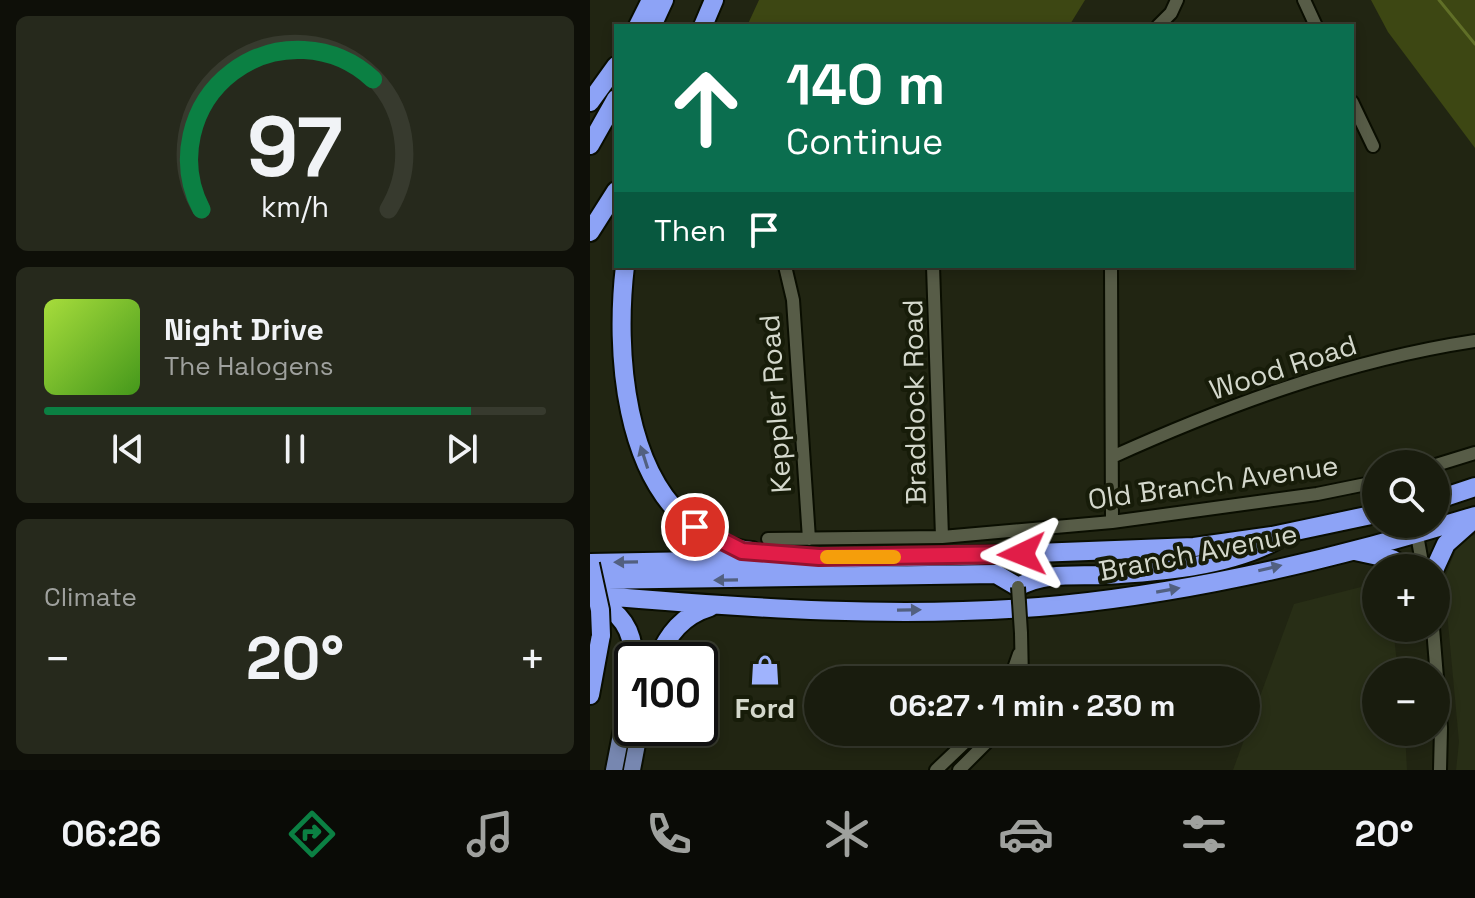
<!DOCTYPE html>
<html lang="en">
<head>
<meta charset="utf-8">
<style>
  body { margin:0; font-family:"Space Grotesk",sans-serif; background:#26291c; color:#f1f3f6; height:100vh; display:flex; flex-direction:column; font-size:30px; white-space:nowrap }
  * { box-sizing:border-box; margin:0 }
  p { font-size:26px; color:#9fa19e }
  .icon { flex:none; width:44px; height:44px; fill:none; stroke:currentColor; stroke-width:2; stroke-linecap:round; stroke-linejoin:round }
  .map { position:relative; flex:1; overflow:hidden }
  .details { display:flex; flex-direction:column; gap:16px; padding:16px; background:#0e0f08; width:590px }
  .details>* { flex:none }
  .hud { position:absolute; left:24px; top:24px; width:740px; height:244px; border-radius:0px; box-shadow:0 4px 12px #0003,0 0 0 2px #373a2e; background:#0b6e4f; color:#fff; overflow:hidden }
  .controls { position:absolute; left:772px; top:450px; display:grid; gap:16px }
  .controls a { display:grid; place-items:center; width:88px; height:88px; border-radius:50%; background:#191c0e; box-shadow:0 4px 12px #0003,0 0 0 2px #373a2e; font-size:40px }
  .speed { position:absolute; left:24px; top:642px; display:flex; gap:16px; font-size:40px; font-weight:700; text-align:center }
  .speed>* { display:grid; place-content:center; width:104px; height:104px; border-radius:50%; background:#191c0e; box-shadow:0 4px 12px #0003,0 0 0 2px #373a2e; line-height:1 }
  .speed .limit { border:4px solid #111; border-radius:12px; background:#fff; color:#111 }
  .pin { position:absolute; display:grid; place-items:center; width:68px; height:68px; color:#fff; margin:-34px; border:4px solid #fff; border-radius:50%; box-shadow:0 2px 8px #0007 }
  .me { position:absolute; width:88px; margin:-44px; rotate:268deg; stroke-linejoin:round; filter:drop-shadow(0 0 6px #0008) }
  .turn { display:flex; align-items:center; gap:28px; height:168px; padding:0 40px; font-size:36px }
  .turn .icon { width:104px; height:104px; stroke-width:2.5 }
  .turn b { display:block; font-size:56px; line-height:68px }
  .then { display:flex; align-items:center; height:76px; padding:0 40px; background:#0003; gap:16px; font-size:30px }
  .big { font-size:60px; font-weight:700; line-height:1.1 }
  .details .card { flex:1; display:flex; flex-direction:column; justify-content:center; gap:12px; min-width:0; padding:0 28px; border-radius:12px; background:#26291c }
  .details .dial { align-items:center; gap:0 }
  .dial svg { height:208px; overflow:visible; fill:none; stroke:#373a2e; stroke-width:7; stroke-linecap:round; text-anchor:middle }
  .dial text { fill:#f1f3f6; stroke:none }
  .song { display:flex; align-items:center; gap:24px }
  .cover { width:96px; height:96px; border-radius:12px; background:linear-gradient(135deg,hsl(80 70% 55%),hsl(100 70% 35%)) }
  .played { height:8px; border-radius:4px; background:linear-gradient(90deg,#0b8043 85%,#373a2e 85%) }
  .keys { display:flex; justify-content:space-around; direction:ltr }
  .heat { display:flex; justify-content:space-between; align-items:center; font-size:44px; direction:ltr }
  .trip { position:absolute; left:214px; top:666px; width:456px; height:80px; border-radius:40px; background:#191c0e; box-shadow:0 4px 12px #0003,0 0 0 2px #373a2e; font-weight:700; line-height:80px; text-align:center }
  .tabs { display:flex; height:128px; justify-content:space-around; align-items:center; background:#0a0b06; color:#9fa19e }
  .tabs .icon { width:56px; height:56px }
  .tabs .active { color:#0b8043 }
  .tabs b { font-size:36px; color:#f1f3f6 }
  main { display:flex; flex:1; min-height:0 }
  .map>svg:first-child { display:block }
  .built { fill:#282e16 }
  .green { fill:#3d4713 }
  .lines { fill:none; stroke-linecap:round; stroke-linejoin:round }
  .stream { stroke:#606f27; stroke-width:3 }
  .minor-casing { stroke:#0a0e01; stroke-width:16 }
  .major-casing { stroke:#0a0e01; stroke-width:20 }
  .highway-casing { stroke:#0a0e01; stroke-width:22 }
  .minor { stroke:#575c47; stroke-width:12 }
  .major { stroke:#7787b0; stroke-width:16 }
  .highway { stroke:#8da3f6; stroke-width:18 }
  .minor-bridge-casing { stroke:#0a0e01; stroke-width:16; stroke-linecap:butt }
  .highway-bridge-casing { stroke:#0a0e01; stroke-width:22; stroke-linecap:butt }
  .minor-bridge { stroke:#575c47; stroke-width:12 }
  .highway-bridge { stroke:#8da3f6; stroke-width:18 }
  .oneway { fill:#526080 }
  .route-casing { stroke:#92132f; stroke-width:20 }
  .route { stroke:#e11d48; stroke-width:14 }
  .slow { stroke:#f59e0b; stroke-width:14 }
  .labels { text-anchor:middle; stroke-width:8; stroke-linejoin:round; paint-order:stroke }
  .street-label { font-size:28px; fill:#d4d8cc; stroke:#171c09 }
  .poi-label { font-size:28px; font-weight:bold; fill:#d4d8cc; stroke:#171c09 }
</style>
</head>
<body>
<main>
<section class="details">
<div class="card dial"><svg viewBox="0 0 100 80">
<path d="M14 69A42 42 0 1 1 86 69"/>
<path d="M14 69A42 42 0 0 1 80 19" stroke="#0b8043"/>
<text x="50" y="56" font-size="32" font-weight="700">97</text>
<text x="50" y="72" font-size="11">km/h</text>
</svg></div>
<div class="card">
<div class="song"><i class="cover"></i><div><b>Night Drive</b><p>The Halogens</p></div></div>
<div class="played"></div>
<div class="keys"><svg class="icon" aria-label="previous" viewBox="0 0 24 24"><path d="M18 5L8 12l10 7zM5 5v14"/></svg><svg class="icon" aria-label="pause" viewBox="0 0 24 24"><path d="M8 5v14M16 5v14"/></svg><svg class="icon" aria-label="next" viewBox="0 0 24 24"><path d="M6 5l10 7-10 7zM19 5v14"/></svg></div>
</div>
<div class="card"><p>Climate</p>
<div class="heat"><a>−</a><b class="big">20°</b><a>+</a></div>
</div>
</section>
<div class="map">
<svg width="885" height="770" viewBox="0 0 885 770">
  <rect width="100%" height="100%" fill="#212512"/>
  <path class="built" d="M885 535V770H866L869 742 854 580 870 539Z
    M771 587 786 596V628H803L808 672H786V732H815L817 770H643L704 604Z"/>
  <path class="green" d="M169 0H495L479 26H157Z
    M781 0H885V148L798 32Z"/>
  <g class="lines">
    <path class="stream" d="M849 0 885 44"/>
    <g class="minor-casing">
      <path id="minor" d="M714 0 726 26
        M568 26 581 13 587 0
        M762 102 783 146
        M195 266 203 300 219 539
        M343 266 352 537
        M521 266 522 522
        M522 457C637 405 759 360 885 341
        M846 465 885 453
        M825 524 833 568
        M178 539 352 537 522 522 727 494 786 482
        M843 628 851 728 850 770
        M431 633 432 680
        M420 680 429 654
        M346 770 386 732
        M369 770 407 732"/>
    </g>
    <g class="major-casing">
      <path id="major" d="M24 770 38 699
        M42 770 50 728"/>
    </g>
    <g class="highway-casing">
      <path id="highway" d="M48 26 61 0
        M62 26 74 0
        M113 26 124 0
        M0 102 26 66
        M0 145 26 99
        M0 232 26 191
        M35 266C25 349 33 482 111 531 127 541 143 550 162 551
        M846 500 885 487
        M765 551 802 559 817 568
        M0 563 370 556 604 547 682 536 786 514
        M845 568 856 544 882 521
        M0 580 406 574 428 587C455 572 484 576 514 575 569 572 635 567 685 541
        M0 595C155 608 316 620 471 605 611 591 752 557 885 516
        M3 599C31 612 43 629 44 660
        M67 660C78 634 93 615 120 607
        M0 695 11 635
        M38 699 42 677"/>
    </g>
    <use href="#minor" class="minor"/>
    <use href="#major" class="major"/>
    <use href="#highway" class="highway"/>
    <g class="minor-bridge-casing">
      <path id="minor-bridge" d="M428 587 431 633"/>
    </g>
    <g class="highway-bridge-casing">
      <path id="highway-bridge" d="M0 564 10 610 11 635"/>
    </g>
    <use href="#minor-bridge" class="minor-bridge"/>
    <use href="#highway-bridge" class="highway-bridge"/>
  </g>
  <defs><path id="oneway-solid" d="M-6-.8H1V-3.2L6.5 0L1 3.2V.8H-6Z" transform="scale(2)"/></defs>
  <g class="oneway">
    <use href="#oneway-solid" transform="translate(54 457) rotate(-108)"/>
    <use href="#oneway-solid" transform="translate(36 562) rotate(179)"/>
    <use href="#oneway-solid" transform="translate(680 568) rotate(-13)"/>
    <use href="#oneway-solid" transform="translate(136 580) rotate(179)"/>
    <use href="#oneway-solid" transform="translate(578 590) rotate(-10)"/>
    <use href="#oneway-solid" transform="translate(319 610) rotate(-1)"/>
  </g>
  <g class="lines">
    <g class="route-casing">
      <path id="route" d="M105 527 152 551 229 557 432 554"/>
    </g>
    <use href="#route" class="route"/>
    <path class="slow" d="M237 557H304"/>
  </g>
  <defs>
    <g id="shop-bare" transform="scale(2.4)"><path d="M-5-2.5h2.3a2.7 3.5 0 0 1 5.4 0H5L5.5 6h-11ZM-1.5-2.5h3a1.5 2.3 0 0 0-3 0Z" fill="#9fb3fd" stroke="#171c09" stroke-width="2.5" paint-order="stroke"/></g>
  </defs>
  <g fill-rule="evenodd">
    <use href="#shop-bare" x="175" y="670"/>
  </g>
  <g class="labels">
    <g class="street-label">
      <text transform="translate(693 367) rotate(-18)" y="10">Wood Road</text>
      <text transform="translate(324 402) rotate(-91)" y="10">Braddock Road</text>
      <text transform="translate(185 404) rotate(-94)" y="10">Keppler Road</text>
      <text transform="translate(623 482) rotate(-8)" y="10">Old Branch Avenue</text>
      <text transform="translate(608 552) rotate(-11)" y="10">Branch Avenue</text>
    </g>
    <g class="poi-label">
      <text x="175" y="718">Ford</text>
    </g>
  </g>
</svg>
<div class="controls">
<a><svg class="icon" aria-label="search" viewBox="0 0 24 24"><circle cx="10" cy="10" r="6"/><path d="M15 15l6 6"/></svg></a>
<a>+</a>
<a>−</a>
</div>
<div class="speed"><div class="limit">100</div></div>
<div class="pin" style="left:105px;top:527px;background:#d93025"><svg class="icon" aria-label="arrive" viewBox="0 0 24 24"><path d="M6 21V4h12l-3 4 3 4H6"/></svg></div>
<svg class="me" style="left:432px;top:554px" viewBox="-20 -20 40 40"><path d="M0-17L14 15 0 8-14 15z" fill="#e11d48" stroke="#fff" stroke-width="4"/></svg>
<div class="trip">06:27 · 1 min · 230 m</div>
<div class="hud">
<div class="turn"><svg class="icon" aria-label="ahead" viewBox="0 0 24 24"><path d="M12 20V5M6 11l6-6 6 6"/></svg><div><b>140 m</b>Continue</div></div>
<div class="then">Then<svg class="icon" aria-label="arrive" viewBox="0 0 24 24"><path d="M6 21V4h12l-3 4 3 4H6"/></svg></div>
</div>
</div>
</main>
<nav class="tabs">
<b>06:26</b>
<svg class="icon active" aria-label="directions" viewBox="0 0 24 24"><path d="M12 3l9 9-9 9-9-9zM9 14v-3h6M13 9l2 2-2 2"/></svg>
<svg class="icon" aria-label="music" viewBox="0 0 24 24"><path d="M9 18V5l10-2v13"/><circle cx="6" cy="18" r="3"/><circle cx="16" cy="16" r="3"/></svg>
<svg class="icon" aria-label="phone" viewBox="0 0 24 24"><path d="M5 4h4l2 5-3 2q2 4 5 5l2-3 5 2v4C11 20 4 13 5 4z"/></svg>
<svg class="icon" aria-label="climate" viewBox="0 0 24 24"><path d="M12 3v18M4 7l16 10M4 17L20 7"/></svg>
<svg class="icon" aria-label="car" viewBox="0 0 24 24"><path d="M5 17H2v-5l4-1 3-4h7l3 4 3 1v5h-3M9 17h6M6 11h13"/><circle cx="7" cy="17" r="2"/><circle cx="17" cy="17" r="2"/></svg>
<svg class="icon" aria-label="filters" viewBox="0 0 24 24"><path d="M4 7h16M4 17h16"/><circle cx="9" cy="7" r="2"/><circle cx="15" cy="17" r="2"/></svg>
<b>20°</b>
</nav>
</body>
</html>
